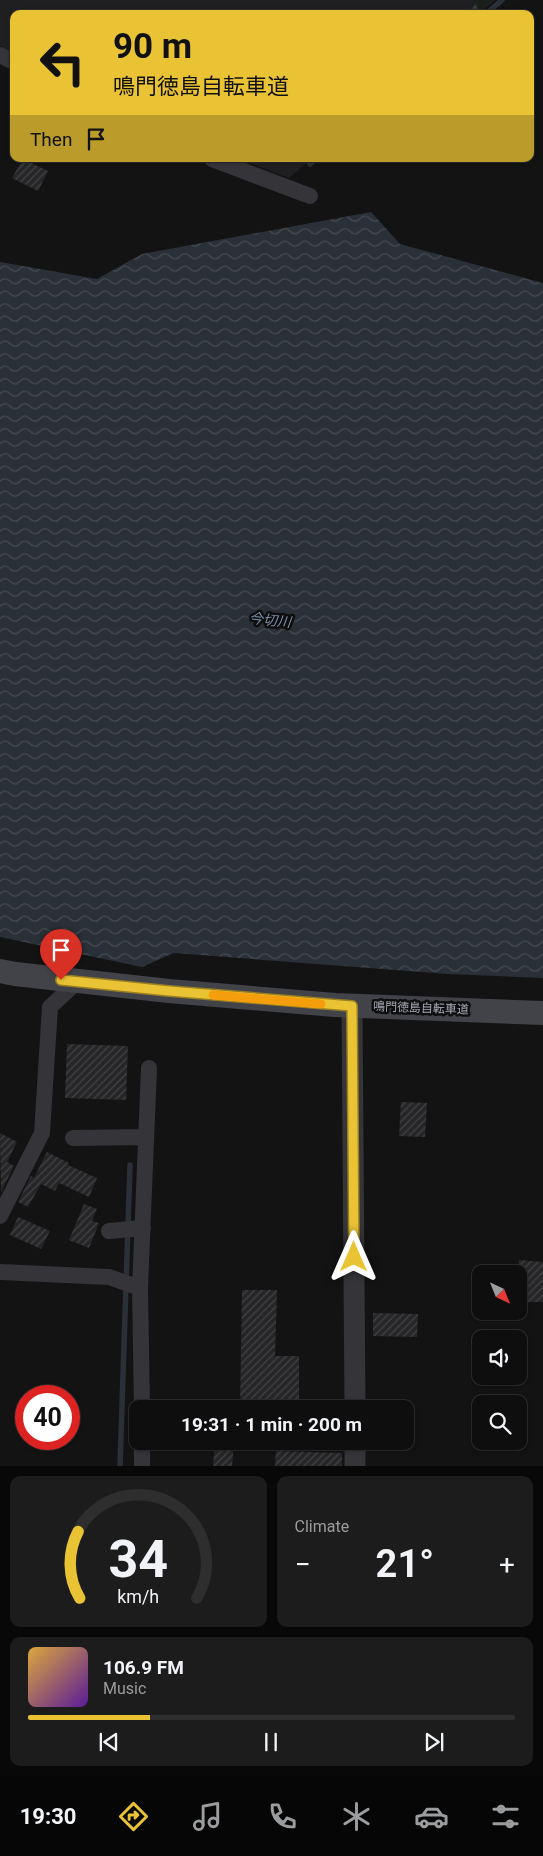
<!DOCTYPE html>
<html lang="en">
<head>
<meta charset="utf-8">
<style>
  body { margin:0; font-family:Roboto,"Noto Sans JP",sans-serif; background:#1c1c1d; color:#f1f3f6; height:100vh; display:flex; flex-direction:column; font-size:19px; white-space:nowrap }
  * { box-sizing:border-box; margin:0 }
  p { font-size:16px; color:#9b9c9e }
  .icon { flex:none; width:28px; height:28px; fill:none; stroke:currentColor; stroke-width:2; stroke-linecap:round; stroke-linejoin:round }
  .map { position:relative; height:1466px; overflow:hidden }
  .panel { display:flex; flex-direction:column; gap:10px; padding:10px; background:#080808; flex:1 }
  .panel>* { flex:none }
  .top-card { position:absolute; left:10px; top:10px; width:524px; height:152px; border-radius:10px; box-shadow:0 1px 4px #0004,0 0 0 1px #2e2e2f; background:#eac335; color:#111; overflow:hidden }
  .needle { width:32px; rotate:137deg }
  .buttons { position:absolute; left:472px; top:1265px; display:grid; gap:10px }
  .buttons a { display:grid; place-items:center; width:55px; height:55px; border-radius:10px; background:#0e0e0f; box-shadow:0 1px 4px #0004,0 0 0 1px #2e2e2f; font-size:25px }
  .speed { position:absolute; left:15px; top:1385px; display:flex; gap:10px; font-size:25px; font-weight:700; text-align:center }
  .speed>* { display:grid; place-content:center; width:65px; height:65px; border-radius:50%; background:#0e0e0f; box-shadow:0 1px 4px #0004,0 0 0 1px #2e2e2f; line-height:1 }
  .speed .limit { border:8px solid #d22; background:#fff; color:#111 }
  .pin { position:absolute; display:grid; place-items:center; width:42px; height:42px; color:#fff; margin:-51px -21px; border-radius:50% 50% 50% 0; rotate:-45deg; box-shadow:0 0 5px #0007 }
  .pin .icon { rotate:45deg }
  .me { position:absolute; width:55px; margin:-28px; rotate:0deg; stroke-linejoin:round; filter:drop-shadow(0 0 4px #0008) }
  .turn { display:flex; align-items:center; gap:18px; height:105px; padding:0 20px; font-size:22px }
  .turn .icon { width:65px; height:65px; stroke-width:2.5 }
  .turn b { display:block; font-size:35px; line-height:42px }
  .then { display:flex; align-items:center; height:48px; padding:0 20px; background:#0003; gap:10px; font-size:19px }
  .big { font-size:38px; font-weight:700; line-height:1.1 }
  .panel .tile { flex:1; display:flex; flex-direction:column; justify-content:center; gap:8px; min-width:0; padding:0 18px; border-radius:10px; background:#1c1c1d }
  .panel .dial { align-items:center; gap:0 }
  .dial svg { height:130px; overflow:visible; fill:none; stroke:#2e2e2f; stroke-width:7; stroke-linecap:round; text-anchor:middle }
  .dial text { fill:#f1f3f6; stroke:none }
  .song { display:flex; align-items:center; gap:15px }
  .cover { width:60px; height:60px; border-radius:8px; background:linear-gradient(135deg,hsl(40 70% 55%),hsl(270 70% 35%)) }
  .played { height:5px; border-radius:2px; background:linear-gradient(90deg,#eac335 25%,#2e2e2f 25%) }
  .keys { display:flex; justify-content:space-around; direction:ltr }
  .heat { display:flex; justify-content:space-between; align-items:center; font-size:28px; direction:ltr }
  .panel .tiles { flex:1; display:grid; gap:10px; grid-template-columns:1fr 1fr }
  .tile:last-child { grid-column:span 2 }
  .trip { position:absolute; left:129px; top:1400px; width:285px; height:50px; border-radius:10px; background:#0e0e0f; box-shadow:0 1px 4px #0004,0 0 0 1px #2e2e2f; font-weight:700; line-height:50px; text-align:center }
  .dock { display:flex; height:80px; justify-content:space-around; align-items:center; background:#060606; color:#9b9c9e }
  .dock .icon { width:35px; height:35px }
  .dock .selected { color:#eac335 }
  .dock b { font-size:22px; color:#f1f3f6 }
  .map>svg:first-child { display:block }
  .built { fill:#1f1f21 }
  .forest { fill:url(#forest-firs) }
  .water { fill:url(#water-waves) }
  .lines { fill:none; stroke-linecap:round; stroke-linejoin:round }
  .stream { stroke:#2a3037; stroke-width:5.5 }
  .building { fill:url(#building-hatch) }
  .minor { stroke:#343439; stroke-width:16 }
  .tertiary { stroke:#343439; stroke-width:21 }
  .secondary { stroke:#424349; stroke-width:24 }
  .route-casing { stroke:#987f22; stroke-width:12 }
  .route { stroke:#eac335; stroke-width:9 }
  .slow { stroke:#f59e0b; stroke-width:9 }
  .labels { text-anchor:middle; stroke-width:5; stroke-linejoin:round; paint-order:stroke }
  .street-label { font-size:12px; fill:#a5a8b4; stroke:#0e0e0f }
  .water-label { font-size:14px; font-style:italic; fill:#7d91ae; stroke:#0e0e0f }
</style>
</head>
<body>
<div class="map">
<svg width="543" height="1466" viewBox="0 0 543 1466">
  <defs>
    <pattern id="forest-firs" width="22" height="20" patternUnits="userSpaceOnUse" patternTransform="scale(1.25)"><rect width="22" height="20" fill="#191f1b"/><path d="M5 1l3.5 6h-7zM16 11l3.5 6h-7z" fill="#373d3a"/></pattern>
    <pattern id="water-waves" width="16" height="10" patternUnits="userSpaceOnUse" patternTransform="scale(1.25)"><rect width="16" height="10" fill="#2a3037"/><path d="M0 5q4-4 8 0t8 0" fill="none" stroke="#464b52"/></pattern>
    <pattern id="building-hatch" width="6" height="6" patternUnits="userSpaceOnUse" patternTransform="scale(1.25)"><rect width="6" height="6" fill="#262628"/><path d="M-1 1l2-2M0 6l6-6M5 7l2-2" fill="none" stroke="#424345"/></pattern>
  </defs>
  <rect width="100%" height="100%" fill="#131314"/>
  <path class="built" d="M0 0H495L479 14H14V53L0 46Z
    M240 159H311L289 178Z"/>
  <path class="forest" d="M480 0H493L477 14H466Z"/>
  <path class="water" d="M371 212 400 244 543 283V978L448 974 174 953 142 967 0 937V262L97 279 142 254Z"/>
  <g class="lines">
    <path class="stream" d="M486 14 502 0
      M310 164 316 159
      M120 1466 130 1165"/>
  </g>
  <path class="building" d="M23 159 48 171 38 191 12 178Z
    M67 1044 128 1046 126 1100 65 1098Z
    M401 1102 427 1103 425 1137 399 1136Z
    M0 1133 17 1142 7 1162 14 1166 1 1192Z
    M47 1152 69 1163 68 1165 97 1178 89 1197 59 1183 55 1191 41 1184 28 1207 18 1202 31 1176 34 1178Z
    M84 1204 97 1209 92 1221 99 1223 89 1248 69 1240Z
    M18 1217 50 1231 41 1249 10 1235Z
    M519 1260 543 1262V1302H519Z
    M242 1290H277L275 1356H299V1409H240Z
    M373 1313 418 1314 417 1337 373 1336Z
    M215 1441H234L232 1466H213Z
    M276 1451 342 1453V1466H275Z"/>
  <g class="lines">
    <path class="minor" d="M0 55 14 62
      M212 159 310 196
      M73 1138 146 1137
      M0 1216 42 1133 50 1007 77 982
      M109 1231 143 1228
      M0 1272 109 1277 140 1288
      M142 1409 140 1288 149 1068
      M142 1441V1466"/>
    <path class="tertiary" d="M352 1006 355 1409
      M355 1441V1466"/>
    <path class="secondary" d="M0 971 15 974 169 991 335 1005 543 1013"/>
  </g>
  <g class="lines">
    <g class="route-casing">
      <path id="route" d="M61 980 169 991 352 1006 354 1257"/>
    </g>
    <use href="#route" class="route"/>
    <path class="slow" d="M213 995 321 1004"/>
  </g>
  <g class="labels">
    <g class="street-label">
      <text transform="translate(421 1008) rotate(2)" y="4">鳴門徳島自転車道</text>
    </g>
    <g class="water-label">
      <text transform="translate(270 620) rotate(6)" y="5">今切川</text>
    </g>
  </g>
</svg>
<div class="buttons">
<a><svg class="needle" viewBox="-14 -14 28 28"><path d="M0-13l5 13h-10z" fill="#e53935"/><path d="M0 13l5-13h-10z" fill="#9b9c9e"/></svg></a>
<a><svg class="icon" aria-label="sound" viewBox="0 0 24 24"><path d="M4 9h4l5-4v14l-5-4H4zM17 9q2 3 0 6"/></svg></a>
<a><svg class="icon" aria-label="search" viewBox="0 0 24 24"><circle cx="10" cy="10" r="6"/><path d="M15 15l6 6"/></svg></a>
</div>
<div class="speed"><div class="limit">40</div></div>
<div class="pin" style="left:61px;top:980px;background:#d93025"><svg class="icon" aria-label="arrive" viewBox="0 0 24 24"><path d="M6 21V4h12l-3 4 3 4H6"/></svg></div>
<svg class="me" style="left:354px;top:1257px" viewBox="-20 -20 40 40"><path d="M0-17L14 15 0 8-14 15z" fill="#eac335" stroke="#fff" stroke-width="4"/></svg>
<div class="trip">19:31 · 1 min · 200 m</div>
<div class="top-card">
<div class="turn"><svg class="icon" aria-label="left" viewBox="0 0 24 24"><path d="M17 20v-9H6M10 6l-5 5 5 5"/></svg><div><b>90 m</b>鳴門徳島自転車道</div></div>
<div class="then">Then<svg class="icon" aria-label="arrive" viewBox="0 0 24 24"><path d="M6 21V4h12l-3 4 3 4H6"/></svg></div>
</div>
</div>
<section class="panel">
<div class="tiles">
<div class="tile dial"><svg viewBox="0 0 100 80">
<path d="M14 69A42 42 0 1 1 86 69"/>
<path d="M14 69A42 42 0 0 1 13 28" stroke="#eac335"/>
<text x="50" y="56" font-size="32" font-weight="700">34</text>
<text x="50" y="72" font-size="11">km/h</text>
</svg></div>
<div class="tile"><p>Climate</p>
<div class="heat"><a>−</a><b class="big">21°</b><a>+</a></div>
</div>
<div class="tile">
<div class="song"><i class="cover"></i><div><b>106.9 FM</b><p>Music</p></div></div>
<div class="played"></div>
<div class="keys"><svg class="icon" aria-label="previous" viewBox="0 0 24 24"><path d="M18 5L8 12l10 7zM5 5v14"/></svg><svg class="icon" aria-label="pause" viewBox="0 0 24 24"><path d="M8 5v14M16 5v14"/></svg><svg class="icon" aria-label="next" viewBox="0 0 24 24"><path d="M6 5l10 7-10 7zM19 5v14"/></svg></div>
</div>
</div>
</section>
<nav class="dock">
<b>19:30</b>
<svg class="icon selected" aria-label="directions" viewBox="0 0 24 24"><path d="M12 3l9 9-9 9-9-9zM9 14v-3h6M13 9l2 2-2 2"/></svg>
<svg class="icon" aria-label="music" viewBox="0 0 24 24"><path d="M9 18V5l10-2v13"/><circle cx="6" cy="18" r="3"/><circle cx="16" cy="16" r="3"/></svg>
<svg class="icon" aria-label="phone" viewBox="0 0 24 24"><path d="M5 4h4l2 5-3 2q2 4 5 5l2-3 5 2v4C11 20 4 13 5 4z"/></svg>
<svg class="icon" aria-label="climate" viewBox="0 0 24 24"><path d="M12 3v18M4 7l16 10M4 17L20 7"/></svg>
<svg class="icon" aria-label="car" viewBox="0 0 24 24"><path d="M5 17H2v-5l4-1 3-4h7l3 4 3 1v5h-3M9 17h6M6 11h13"/><circle cx="7" cy="17" r="2"/><circle cx="17" cy="17" r="2"/></svg>
<svg class="icon" aria-label="filters" viewBox="0 0 24 24"><path d="M4 7h16M4 17h16"/><circle cx="9" cy="7" r="2"/><circle cx="15" cy="17" r="2"/></svg>
</nav>
</body>
</html>
